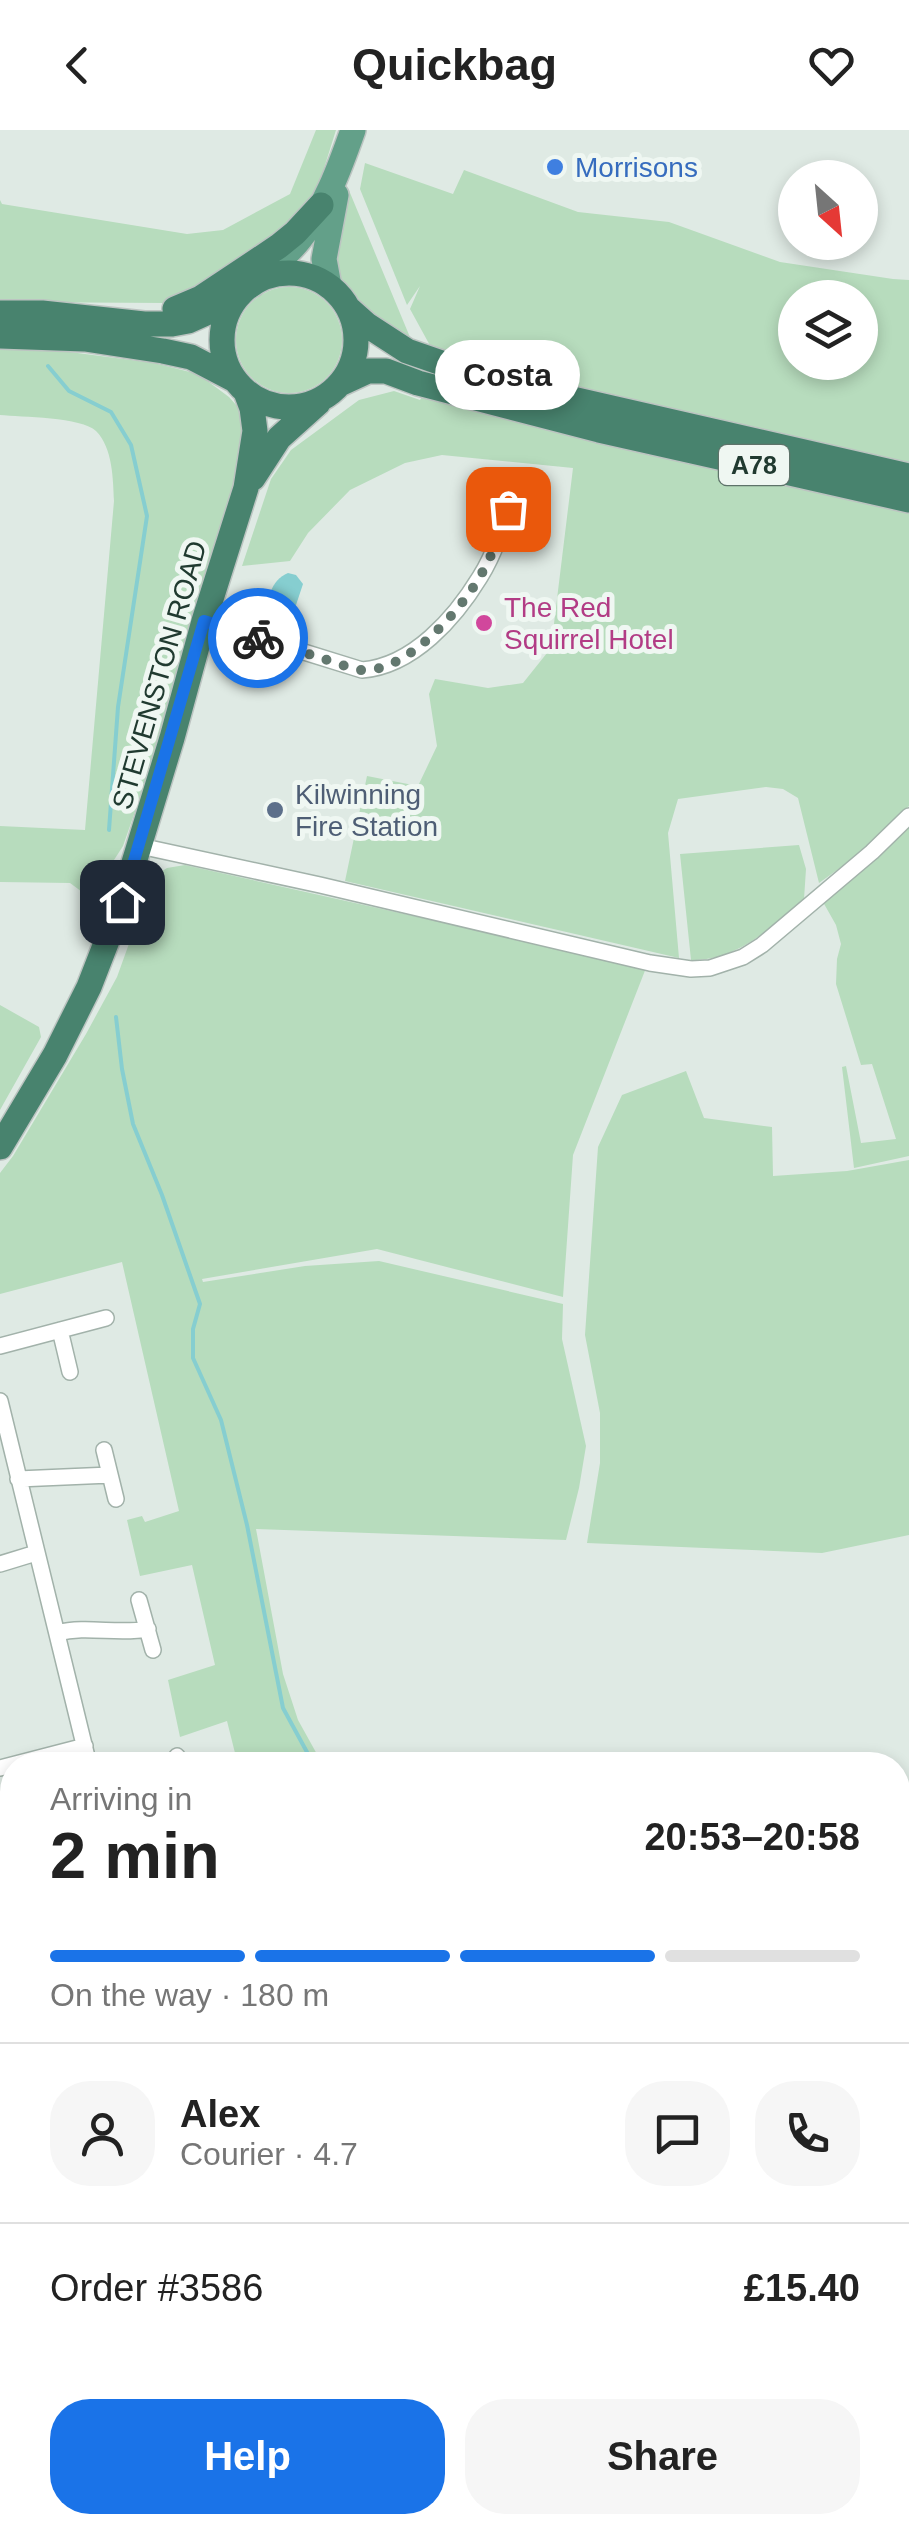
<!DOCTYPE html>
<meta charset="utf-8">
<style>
:root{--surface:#fff;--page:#f6f6f6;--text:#222;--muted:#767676;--line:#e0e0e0;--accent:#1a73e8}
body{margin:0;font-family:Helvetica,sans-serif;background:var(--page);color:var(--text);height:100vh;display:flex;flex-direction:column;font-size:38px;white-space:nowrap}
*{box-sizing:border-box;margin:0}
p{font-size:32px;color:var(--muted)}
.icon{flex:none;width:55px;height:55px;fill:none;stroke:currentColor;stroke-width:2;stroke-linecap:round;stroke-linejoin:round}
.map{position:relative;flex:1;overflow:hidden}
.details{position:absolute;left:0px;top:1622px;width:910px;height:782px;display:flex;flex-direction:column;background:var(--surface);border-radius:40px 40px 0 0;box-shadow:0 5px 15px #0003}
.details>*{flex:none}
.needle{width:65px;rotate:153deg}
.buttons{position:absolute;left:778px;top:30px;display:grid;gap:20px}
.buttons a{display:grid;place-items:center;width:100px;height:100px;border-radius:50%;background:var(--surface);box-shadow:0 5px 15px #0003;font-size:50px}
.pin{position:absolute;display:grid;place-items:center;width:85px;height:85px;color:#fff;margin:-42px;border-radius:20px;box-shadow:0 5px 15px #0006}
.courier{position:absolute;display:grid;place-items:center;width:100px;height:100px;margin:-50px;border:8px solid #1a73e8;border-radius:50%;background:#fff;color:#222;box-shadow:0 2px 12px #0007}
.bubble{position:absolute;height:70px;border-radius:35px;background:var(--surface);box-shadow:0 5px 15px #0003;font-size:32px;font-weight:700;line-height:70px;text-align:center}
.summary em{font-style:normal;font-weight:700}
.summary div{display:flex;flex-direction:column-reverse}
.summary{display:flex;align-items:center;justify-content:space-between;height:170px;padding:0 50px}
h1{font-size:65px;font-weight:700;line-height:75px}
.bar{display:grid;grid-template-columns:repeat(4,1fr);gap:15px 10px;align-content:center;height:120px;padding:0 50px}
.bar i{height:12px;border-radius:8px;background:var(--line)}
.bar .on{background:var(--accent)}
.bar p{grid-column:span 4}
.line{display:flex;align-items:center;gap:25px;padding:0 50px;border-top:2px solid var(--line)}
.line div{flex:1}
.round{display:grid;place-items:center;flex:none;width:105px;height:105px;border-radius:40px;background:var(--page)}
.primary-button{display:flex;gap:20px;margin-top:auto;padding:20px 50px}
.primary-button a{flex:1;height:115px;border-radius:40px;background:var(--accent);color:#fff;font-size:40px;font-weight:700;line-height:115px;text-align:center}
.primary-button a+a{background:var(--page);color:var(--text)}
header{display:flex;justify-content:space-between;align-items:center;height:130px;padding:0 50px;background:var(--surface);font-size:45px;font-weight:700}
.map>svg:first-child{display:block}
</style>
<header><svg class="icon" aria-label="back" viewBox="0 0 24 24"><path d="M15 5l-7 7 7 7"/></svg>Quickbag<svg class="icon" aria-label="heart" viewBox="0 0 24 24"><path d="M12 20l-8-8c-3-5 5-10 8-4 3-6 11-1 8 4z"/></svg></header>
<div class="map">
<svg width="909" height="2404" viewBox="0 0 909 2404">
<rect width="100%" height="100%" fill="#dfeae4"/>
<path fill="#b7dcbd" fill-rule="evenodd" d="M316,0H336L315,67L268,117L167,173L0,172V70L2,74L187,104L223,100L290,64Z
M365,33L453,64L464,40L578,82L669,92L780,132L893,149L909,150V333L463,231L433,221L410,179L420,156L407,175L360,59ZM795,168H860V232H795Z
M348,58L412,212L368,180L334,140L337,98Z
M236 210a53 53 0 1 1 106 0a53 53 0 1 1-106 0Z
M0,218L62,221L154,233L198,244L229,267L237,276L243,291L236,347L200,473L144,656L123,716L114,730L101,776L70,753L0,752V696L85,700L114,371C113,350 113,318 96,301C82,287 21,287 0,285Z
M394,261L420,270L422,267L435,271L437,267L493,285L909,382V676L858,725L819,753L798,668L783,659L766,657L678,669L668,703L679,828L345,751L367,646L418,656L437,616L429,564L435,549L488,558L523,553L551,518L573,338L442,325L405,333L350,360L308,403L290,431L242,436L271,349L291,320L359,270Z
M909,696V1026L854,1038L842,937L846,936L861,1013L896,1009L872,934L861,935L836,854L837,829L841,814L836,795L823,772Z
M799,715L806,739L804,769C769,799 738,830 691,830L680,724Z
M185,735L646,838L573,1025L563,1167L377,1119L202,1149L203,1152L305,1136L379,1131L563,1174L562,1209L586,1316L579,1358L566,1410L256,1399L283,1544L298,1590L323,1635H238L227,1591L180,1607L168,1550L215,1535L192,1435L140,1446L127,1390L142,1386L145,1392L179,1381L122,1132L0,1164V1043L13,1026L86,904L117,847L153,747L167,738Z
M0,875L39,897L41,907L0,980Z
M686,941L704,988L772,997L773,1046L847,1041L909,1030V1405L822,1423L587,1413L600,1333V1283L585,1205L598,1017L622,965Z
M0,1697L12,1703V1750L2,1752L12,1795L9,1806L0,1808Z
M0,2147L10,2247L12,2297L11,2318L8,2325L0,2333Z
M120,2393H184L174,2404H116Z
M495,2393H618L620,2404H378Z"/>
<path fill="#86ced0" d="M288,443L296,445L303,454L293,484L281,492L269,487C265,471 271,450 288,443Z"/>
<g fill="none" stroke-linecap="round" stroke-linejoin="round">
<path stroke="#86ced0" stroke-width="4" d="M48,236L69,261L111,282L131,315L147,386L118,577L109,700
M116,887L122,939L133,994L162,1065L200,1174L193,1199V1228L221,1290L247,1395L283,1578L314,1635"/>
<defs>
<path id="minor" d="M204,491L362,540C413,536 455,488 480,447C497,420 505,389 514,359
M140,716L320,755L650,833L691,839L710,838L743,827L762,815L872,722L909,686
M60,1200L70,1242
M0,1216L106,1188
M0,1271L89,1635
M104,1320L116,1369
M18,1349L110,1345
M0,1434L36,1423
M139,1470L153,1520
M57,1503C88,1495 117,1505 148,1499
M177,1626L179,1635
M0,1638L85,1616
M0,1961L12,1957
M0,2344L12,2345
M110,2404L114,2392
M182,2404L191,2392"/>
<path id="tertiary" d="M0,2108L12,2164
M10,2404L12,2381"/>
<path id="primary" d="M253,154C268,139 287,126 300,109C325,78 340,37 353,0
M329,156L324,129L336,65"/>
<path id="trunk" d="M222 210a67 67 0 1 1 134 0a67 67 0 1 1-134 0Z
M175,179L201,168L279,116L295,103L321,75
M349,179L367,195L407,221L459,239L546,263L909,346
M0,183H42L144,194H172L188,191L235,170
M0,206L85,209L163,221L191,227L233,249
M342,253L368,241H386L418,253L599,300L909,370
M253,348L279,308L318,273
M0,1017L55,925L89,857L122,772L172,608L204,491L246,358L255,301L252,278L246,262"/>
</defs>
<use href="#minor" stroke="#a2b2aa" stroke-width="18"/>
<use href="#tertiary" stroke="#a2b2aa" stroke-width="22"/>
<use href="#primary" stroke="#bcc4c1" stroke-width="28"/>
<use href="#trunk" stroke="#bcc4c1" stroke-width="28"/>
<use href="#minor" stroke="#fff" stroke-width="15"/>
<use href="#tertiary" stroke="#fff" stroke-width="20"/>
<use href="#primary" stroke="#63a089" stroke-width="25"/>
<use href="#trunk" stroke="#48836e" stroke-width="25"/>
</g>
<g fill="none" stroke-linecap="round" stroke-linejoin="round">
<path stroke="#63786f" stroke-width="10" stroke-dasharray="0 18" d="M258,508C280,515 302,522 324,529C335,532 348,538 360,540C405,545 463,478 482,443C493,423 502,401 508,379"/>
<path stroke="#1a73e8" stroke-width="12" d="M122,772L204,491L258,508"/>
</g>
<circle fill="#3f7fe0" stroke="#eff7f2" stroke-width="4" cx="555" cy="37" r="10"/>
<circle fill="#d1479c" stroke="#eff7f2" stroke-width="4" cx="484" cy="493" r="10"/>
<circle fill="#5c6f8a" stroke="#eff7f2" stroke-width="4" cx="275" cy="680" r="10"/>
<g text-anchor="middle" stroke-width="10" stroke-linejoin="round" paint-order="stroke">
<rect fill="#eff7f2" stroke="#5e736a" stroke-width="2.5" x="719" y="315" width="70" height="40" rx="8"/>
<g font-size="25" font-weight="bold" fill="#203a30">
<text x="754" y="344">A78</text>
</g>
<g font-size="28" fill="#366cbe" stroke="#eff7f2" text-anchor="start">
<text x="575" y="47">Morrisons</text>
</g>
<g font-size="28" fill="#b23c85" stroke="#eff7f2" text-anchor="start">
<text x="504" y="487">The Red<tspan x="504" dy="32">Squirrel Hotel</tspan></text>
</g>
<g font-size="28" fill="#203a30" stroke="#eff7f2">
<text transform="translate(159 545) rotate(-74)" y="10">STEVENSTON ROAD</text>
</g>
<g font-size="28" fill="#4e5e75" stroke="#eff7f2" text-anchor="start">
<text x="295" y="674">Kilwinning<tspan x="295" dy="32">Fire Station</tspan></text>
</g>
</g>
</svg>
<div class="buttons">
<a><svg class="needle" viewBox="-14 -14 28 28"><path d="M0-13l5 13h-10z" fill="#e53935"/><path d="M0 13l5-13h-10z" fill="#767676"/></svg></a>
<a><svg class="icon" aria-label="layers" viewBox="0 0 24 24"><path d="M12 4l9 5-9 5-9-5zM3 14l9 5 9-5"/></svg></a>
</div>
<div class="pin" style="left:508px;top:379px;background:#ea580c"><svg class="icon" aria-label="bag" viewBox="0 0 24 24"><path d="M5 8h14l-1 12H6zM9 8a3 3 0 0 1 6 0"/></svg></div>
<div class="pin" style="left:122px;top:772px;background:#1f2937"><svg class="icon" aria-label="home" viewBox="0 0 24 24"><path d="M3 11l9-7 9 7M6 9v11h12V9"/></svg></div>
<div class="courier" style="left:258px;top:508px"><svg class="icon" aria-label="bike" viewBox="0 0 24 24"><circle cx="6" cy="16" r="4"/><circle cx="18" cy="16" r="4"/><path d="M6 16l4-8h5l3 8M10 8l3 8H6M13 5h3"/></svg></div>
<div class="bubble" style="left:435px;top:210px;width:145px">Costa</div>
<section class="details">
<div class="summary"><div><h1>2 min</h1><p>Arriving in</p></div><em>20:53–20:58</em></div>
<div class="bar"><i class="on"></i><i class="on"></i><i class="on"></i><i></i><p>On the way · 180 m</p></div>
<div class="line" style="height:180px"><a class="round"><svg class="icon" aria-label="person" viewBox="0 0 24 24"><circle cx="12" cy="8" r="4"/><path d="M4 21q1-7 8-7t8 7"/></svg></a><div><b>Alex</b><p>Courier · 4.7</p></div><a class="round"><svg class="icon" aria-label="chat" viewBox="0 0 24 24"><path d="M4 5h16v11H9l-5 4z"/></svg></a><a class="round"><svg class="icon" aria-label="phone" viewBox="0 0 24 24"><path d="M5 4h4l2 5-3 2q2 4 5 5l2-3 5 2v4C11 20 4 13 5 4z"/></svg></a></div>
<div class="line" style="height:130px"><div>Order #3586</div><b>£15.40</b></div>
<div class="primary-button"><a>Help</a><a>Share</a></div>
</section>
</div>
